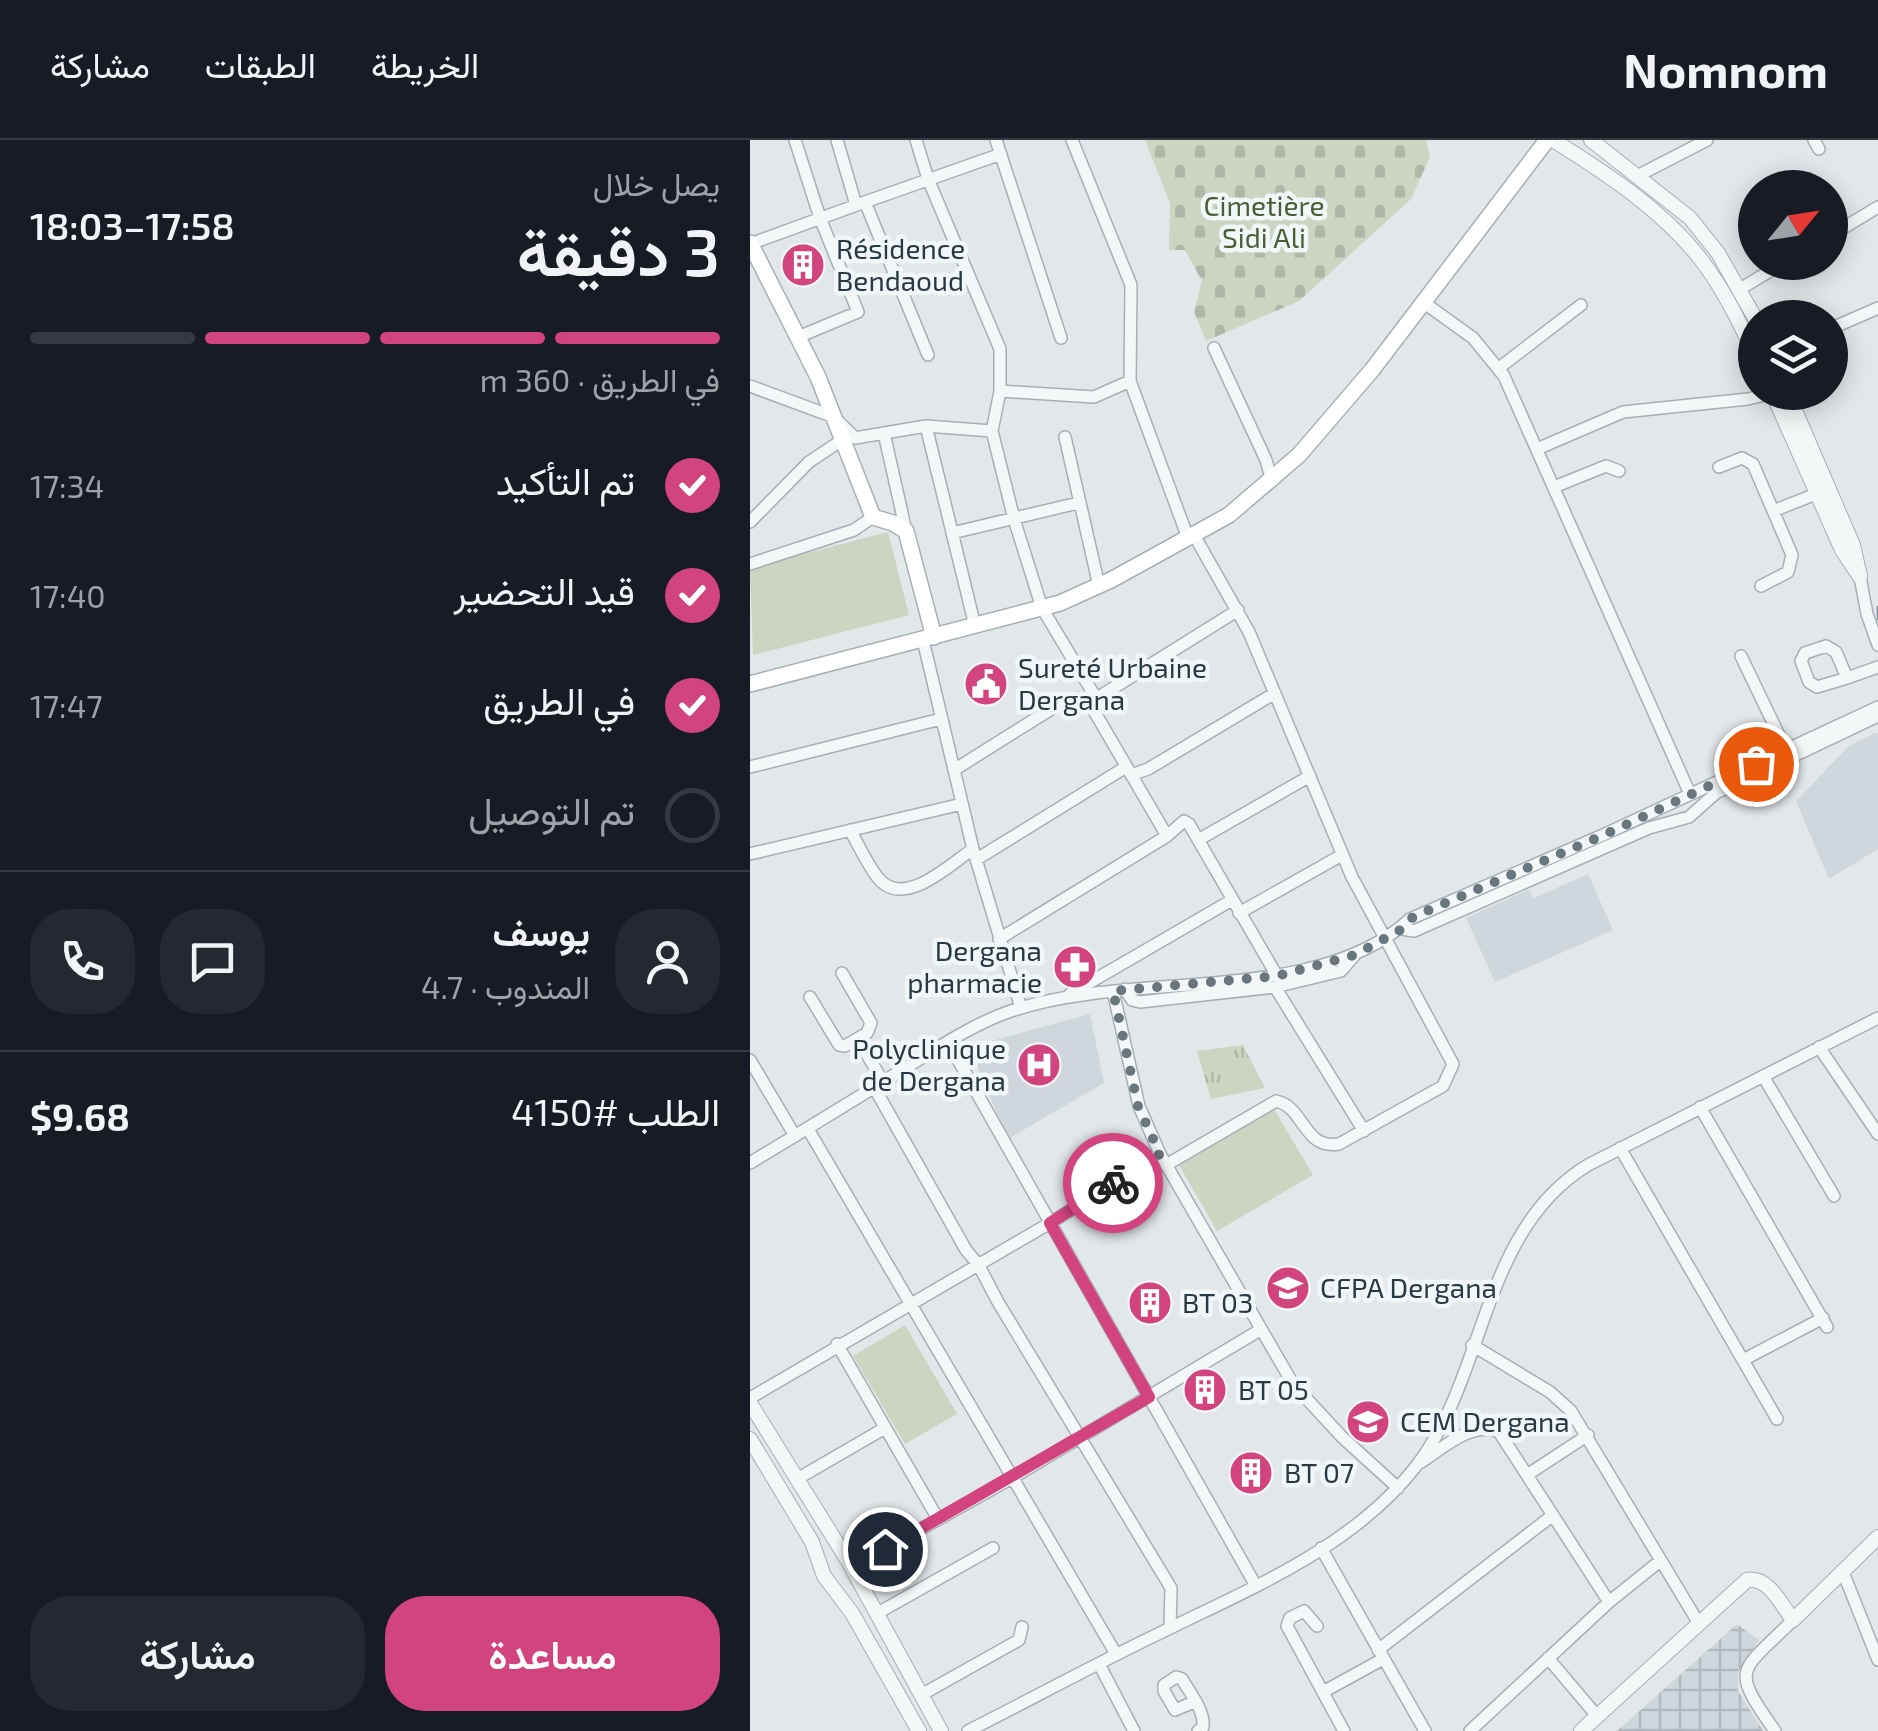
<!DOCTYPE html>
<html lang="ar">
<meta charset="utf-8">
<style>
:root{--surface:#171b24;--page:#242831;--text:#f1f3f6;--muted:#9ea1a6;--line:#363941;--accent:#d2447e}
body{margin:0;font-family:"Exo 2",Vazirmatn,sans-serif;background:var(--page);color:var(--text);direction:rtl;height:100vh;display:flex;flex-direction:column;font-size:38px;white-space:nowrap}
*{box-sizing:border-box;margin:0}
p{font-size:32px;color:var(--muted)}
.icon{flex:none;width:55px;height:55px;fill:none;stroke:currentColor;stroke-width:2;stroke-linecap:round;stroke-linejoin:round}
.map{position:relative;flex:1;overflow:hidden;direction:ltr}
.side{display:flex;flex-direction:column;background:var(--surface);width:750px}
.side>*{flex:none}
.needle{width:65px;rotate:60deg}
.tools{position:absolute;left:988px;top:30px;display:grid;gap:20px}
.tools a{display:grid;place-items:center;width:110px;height:110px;border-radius:50%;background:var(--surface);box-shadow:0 5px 25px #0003;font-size:50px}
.pin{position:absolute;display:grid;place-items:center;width:85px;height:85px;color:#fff;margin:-42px;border:5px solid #fff;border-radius:50%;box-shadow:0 2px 10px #0007}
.courier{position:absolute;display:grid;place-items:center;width:100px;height:100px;margin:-50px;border:8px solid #d2447e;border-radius:50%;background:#fff;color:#222;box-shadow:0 2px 12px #0007}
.overview em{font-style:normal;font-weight:600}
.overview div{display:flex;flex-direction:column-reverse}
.overview{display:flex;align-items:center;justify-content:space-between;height:170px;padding:0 30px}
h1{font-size:65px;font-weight:600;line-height:75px}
.bar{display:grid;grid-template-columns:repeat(4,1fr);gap:15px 10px;align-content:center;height:120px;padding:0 30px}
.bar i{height:12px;border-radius:8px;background:var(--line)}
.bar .active{background:var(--accent)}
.bar p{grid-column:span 4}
.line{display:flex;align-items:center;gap:25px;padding:0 30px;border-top:2px solid var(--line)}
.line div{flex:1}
.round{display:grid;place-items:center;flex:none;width:105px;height:105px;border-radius:40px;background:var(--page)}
ol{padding:0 30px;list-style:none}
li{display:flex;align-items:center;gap:30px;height:110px}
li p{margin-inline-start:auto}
li .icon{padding:10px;border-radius:50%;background:var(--accent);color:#fff;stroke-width:4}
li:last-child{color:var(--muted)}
li i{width:55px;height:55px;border:5px solid var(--line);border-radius:50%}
.button{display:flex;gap:20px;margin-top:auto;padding:20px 30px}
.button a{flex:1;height:115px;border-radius:40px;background:var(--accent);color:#fff;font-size:40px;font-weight:600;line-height:115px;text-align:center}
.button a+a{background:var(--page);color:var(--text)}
header{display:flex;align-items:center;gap:60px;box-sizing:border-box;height:140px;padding:0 50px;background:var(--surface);border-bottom:2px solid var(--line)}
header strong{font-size:48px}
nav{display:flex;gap:55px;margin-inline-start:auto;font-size:35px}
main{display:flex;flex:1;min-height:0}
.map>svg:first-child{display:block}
</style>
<header>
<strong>Nomnom</strong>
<nav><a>الخريطة</a><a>الطبقات</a><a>مشاركة</a></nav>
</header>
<main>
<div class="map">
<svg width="1128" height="1591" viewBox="0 0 1128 1591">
<defs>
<pattern id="industrial-grid" width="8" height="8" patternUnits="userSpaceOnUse" patternTransform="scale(2.5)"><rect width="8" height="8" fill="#cfd7dc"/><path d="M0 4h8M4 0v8" fill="none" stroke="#b2b9be"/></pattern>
<pattern id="grass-tufts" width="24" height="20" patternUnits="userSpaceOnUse" patternTransform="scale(2.5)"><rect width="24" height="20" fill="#ccd5c2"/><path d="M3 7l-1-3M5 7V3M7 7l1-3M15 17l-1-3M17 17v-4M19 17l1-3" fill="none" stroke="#afb8a8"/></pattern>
<pattern id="cemetery-stones" width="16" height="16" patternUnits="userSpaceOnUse" patternTransform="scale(2.5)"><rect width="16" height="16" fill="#ccd5c2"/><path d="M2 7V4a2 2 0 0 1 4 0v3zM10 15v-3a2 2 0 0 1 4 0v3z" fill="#afb8a8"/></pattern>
</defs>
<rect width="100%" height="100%" fill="#e2e7ea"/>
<path fill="#cfd7dc" d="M1125,593H1128V709L1079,739L1046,661L1099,606Z
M838,734L863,790L745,842L716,778L778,750L784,758Z
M340,874L354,943L258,999L219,907Z"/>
<path fill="url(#industrial-grid)" d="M987,1484L1009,1500L988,1532V1551L1013,1591H867Z"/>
<path fill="url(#grass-tufts)" d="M493,905L515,948L461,959L447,911Z"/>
<path fill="url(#cemetery-stones)" d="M395,0H676L680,17L661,59L549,161L456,201L444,172L452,141L435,110H419L420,63Z"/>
<path fill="#ccd5c2" d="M138,392L159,475L3,515L0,428Z
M524,969L563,1035L467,1091L429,1025Z
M155,1185L207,1274L155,1304L103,1216Z"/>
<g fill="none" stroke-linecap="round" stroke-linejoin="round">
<defs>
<path id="minor" d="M45,0L70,78L108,172L48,197
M87,0L106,65
M166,0L178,39L250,209V251L242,291
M246,0L311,198
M322,0L381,145L380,241L438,398
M1064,0L1069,9
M889,35L957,0
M115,62L251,14
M1080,96L1128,67
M0,104L115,62L178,215
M990,149L1035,122
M673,162L723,198L754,236L940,654
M1080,189L1128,168
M464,208L516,320L522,341
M749,228L831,165
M0,246L84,277L105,298L176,286L242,291L264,379L292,468L346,558
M250,251L344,257L380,241
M176,286L225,486
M134,293L156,391
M315,297L349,446
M787,309L873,272L998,259L1022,253
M969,327L992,318L1003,324L1042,415L1038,432L1011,446
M804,347L856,326L869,331
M1023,371L1066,354
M0,382L59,322L92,300
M202,393L328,363
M0,424L104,390L123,377
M1110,437L1117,474L1128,505
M173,500L223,709L271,868
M1076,506L1086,512L1097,538L1067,547L1059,542L1051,521L1055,513Z
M991,516L1038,614
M1097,538L1128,527
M344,560L488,470
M0,627L191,579
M204,630L314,561L327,558L340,564L417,696
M381,635L398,629L525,553
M100,690C109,706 117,724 128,738C154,770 200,724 223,709
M448,700L560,636
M0,714L212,664
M227,719L376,627
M489,773L592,715
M652,789L664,791L899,688L939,677L966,653L1128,576
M249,799L417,696L434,681L439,684L527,836
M525,847L614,991
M375,849L382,860L390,862L525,847L591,831L605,815
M363,851L389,966L410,1014L543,1244L592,1297L648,1348
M320,854L482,760
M60,857L89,905L95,906L117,893L121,883L92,833
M108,899L133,942
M198,902L506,1446
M1069,907L1128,994
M0,920L45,996
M1013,936L1084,1056
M124,947L216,1110L228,1124L248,1162L421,1448L420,1488
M950,967L1077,1187
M58,989L366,1514
M870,1008L1027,1279
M0,1023C48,994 96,965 144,935C182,912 221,884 264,870C384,830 566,866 660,779L853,695L1128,567
M416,1025L526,961C555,967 553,1010 589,1004L693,946L703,924L602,737L499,492L444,395
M87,1204L188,1379
M722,1205L800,1252L821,1271L948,1482
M993,1220L1073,1178
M0,1258L300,1083L410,1014
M671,1322C693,1308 723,1280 749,1292L859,1462
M777,1335L838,1295
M47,1339L135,1288
M571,1408L675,1591
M1093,1432L1128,1520
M107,1440L115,1426L130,1412L262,1338L510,1190
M126,1474L243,1408
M567,1486L554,1471L540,1478L537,1486L594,1591
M628,1510L803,1375
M798,1518L847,1576
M349,1524L384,1591
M573,1552L633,1519
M171,1555L269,1500L272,1487
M444,1562L425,1570L414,1551V1545L426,1537L432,1539C440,1553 455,1571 453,1587L448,1591
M218,1591C281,1559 344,1525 408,1494C499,1449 603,1408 667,1325C737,1234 731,1090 838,1025L1128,878
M720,1591L859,1462L910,1421
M1025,1591C979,1526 990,1533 1043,1480"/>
<path id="tertiary" d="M803,0C856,33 914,71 952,121C974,150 990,183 1005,215
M841,0L940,78L968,113L1005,178
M1022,252L1092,410L1110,437
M1037,252L1103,405L1110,436
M0,1263L98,1421L191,1591
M0,1299L62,1402L74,1436L102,1473L169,1591
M831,1591L997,1440C1018,1436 1031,1464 1043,1480L1128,1397"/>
<path id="secondary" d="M0,103L68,237L123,377L143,383L156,391L184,497
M0,544L310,463L361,440L479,375L549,315L622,230L797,0"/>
</defs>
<use href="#minor" stroke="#a7afb5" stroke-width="14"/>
<use href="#tertiary" stroke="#a7afb5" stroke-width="16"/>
<use href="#secondary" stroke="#a7afb5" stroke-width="18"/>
<use href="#minor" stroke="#f4f7f8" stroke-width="11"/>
<use href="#tertiary" stroke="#f4f7f8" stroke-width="14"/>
<use href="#secondary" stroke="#fff" stroke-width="15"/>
<path stroke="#7a8b95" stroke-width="2.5" d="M1128,467V479"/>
</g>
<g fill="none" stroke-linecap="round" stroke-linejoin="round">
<path stroke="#6a767d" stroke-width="10" stroke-dasharray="0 18" d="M363,1043L410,1014L388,966L363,851L527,836L605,815L652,789L663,777L854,695L1006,624"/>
<path stroke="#d2447e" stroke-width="12" d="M135,1409L399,1257L300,1083L363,1043"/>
</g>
<defs>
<symbol id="building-disc" viewBox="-11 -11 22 22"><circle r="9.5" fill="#d2447e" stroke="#f1f6f8"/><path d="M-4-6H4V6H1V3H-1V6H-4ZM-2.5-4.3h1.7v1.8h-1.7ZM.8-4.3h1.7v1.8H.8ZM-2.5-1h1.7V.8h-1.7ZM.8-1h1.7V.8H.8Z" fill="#fff"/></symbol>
<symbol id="civic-disc" viewBox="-11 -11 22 22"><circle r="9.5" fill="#d2447e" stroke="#f1f6f8"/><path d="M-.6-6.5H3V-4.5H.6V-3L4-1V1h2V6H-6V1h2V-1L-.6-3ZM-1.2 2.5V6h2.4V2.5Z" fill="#fff"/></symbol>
<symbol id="pharmacy-disc" viewBox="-11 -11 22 22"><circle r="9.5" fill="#d2447e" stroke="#f1f6f8"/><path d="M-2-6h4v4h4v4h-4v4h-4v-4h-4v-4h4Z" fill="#fff"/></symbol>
<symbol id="hospital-disc" viewBox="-11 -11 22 22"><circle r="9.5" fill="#d2447e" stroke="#f1f6f8"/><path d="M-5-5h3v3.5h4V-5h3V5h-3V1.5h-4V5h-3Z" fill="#fff"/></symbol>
<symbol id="university-disc" viewBox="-11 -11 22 22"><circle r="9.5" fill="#d2447e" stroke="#f1f6f8"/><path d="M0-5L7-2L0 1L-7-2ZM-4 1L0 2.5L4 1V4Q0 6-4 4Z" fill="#fff"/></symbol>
<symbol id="school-disc" viewBox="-11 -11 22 22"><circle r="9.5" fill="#d2447e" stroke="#f1f6f8"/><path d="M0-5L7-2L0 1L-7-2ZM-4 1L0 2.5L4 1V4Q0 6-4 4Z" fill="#fff"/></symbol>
</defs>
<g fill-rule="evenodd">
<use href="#building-disc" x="28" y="100" width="50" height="50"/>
<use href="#civic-disc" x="211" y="519" width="50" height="50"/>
<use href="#pharmacy-disc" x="300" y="802" width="50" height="50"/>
<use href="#hospital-disc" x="264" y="900" width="50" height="50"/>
<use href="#university-disc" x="513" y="1123" width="50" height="50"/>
<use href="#building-disc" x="375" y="1138" width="50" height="50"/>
<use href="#building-disc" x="430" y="1225" width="50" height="50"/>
<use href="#school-disc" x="593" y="1257" width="50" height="50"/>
<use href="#building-disc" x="476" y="1308" width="50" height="50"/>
</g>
<g text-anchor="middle" stroke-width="9" stroke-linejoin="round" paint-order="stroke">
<g font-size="28" fill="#485f36" stroke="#f1f6f8">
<text x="514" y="76">Cimetière<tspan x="514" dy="32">Sidi Ali</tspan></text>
</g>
<g font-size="28" fill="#293943" stroke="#f1f6f8" text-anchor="start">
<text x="86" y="119">Résidence<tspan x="86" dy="32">Bendaoud</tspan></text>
<text x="268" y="538">Sureté Urbaine<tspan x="268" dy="32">Dergana</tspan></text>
<text x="292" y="821" text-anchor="end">Dergana<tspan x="292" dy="32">pharmacie</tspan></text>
<text x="256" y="919" text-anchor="end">Polyclinique<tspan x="256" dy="32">de Dergana</tspan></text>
<text x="570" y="1158">CFPA Dergana</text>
<text x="432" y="1173">BT 03</text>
<text x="488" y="1260">BT 05</text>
<text x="650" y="1292">CEM Dergana</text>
<text x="534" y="1343">BT 07</text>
</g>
</g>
</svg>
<div class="tools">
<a><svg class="needle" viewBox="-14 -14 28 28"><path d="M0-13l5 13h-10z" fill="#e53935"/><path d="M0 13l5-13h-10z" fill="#9ea1a6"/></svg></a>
<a><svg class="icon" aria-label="layers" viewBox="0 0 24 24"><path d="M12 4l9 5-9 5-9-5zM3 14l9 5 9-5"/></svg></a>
</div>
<div class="pin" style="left:1006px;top:624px;background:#ea580c"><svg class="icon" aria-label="bag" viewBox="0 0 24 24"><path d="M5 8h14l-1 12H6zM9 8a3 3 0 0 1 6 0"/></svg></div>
<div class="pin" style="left:135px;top:1409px;background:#1f2937"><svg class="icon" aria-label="home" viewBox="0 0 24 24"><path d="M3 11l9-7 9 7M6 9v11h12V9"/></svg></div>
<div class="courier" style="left:363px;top:1043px"><svg class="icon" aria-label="bike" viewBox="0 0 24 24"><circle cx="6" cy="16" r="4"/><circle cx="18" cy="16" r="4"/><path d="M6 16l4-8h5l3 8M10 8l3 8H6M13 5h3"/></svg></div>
</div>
<section class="side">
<div class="overview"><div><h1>3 دقيقة</h1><p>يصل خلال</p></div><em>17:58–18:03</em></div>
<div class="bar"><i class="active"></i><i class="active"></i><i class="active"></i><i></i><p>في الطريق · 360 m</p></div>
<ol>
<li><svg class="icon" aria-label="check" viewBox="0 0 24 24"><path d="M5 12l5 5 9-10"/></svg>تم التأكيد<p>17:34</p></li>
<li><svg class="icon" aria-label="check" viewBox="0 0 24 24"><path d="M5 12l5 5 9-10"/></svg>قيد التحضير<p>17:40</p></li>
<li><svg class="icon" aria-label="check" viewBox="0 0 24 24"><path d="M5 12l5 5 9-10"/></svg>في الطريق<p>17:47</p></li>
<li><i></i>تم التوصيل</li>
</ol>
<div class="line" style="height:180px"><a class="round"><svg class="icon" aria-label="person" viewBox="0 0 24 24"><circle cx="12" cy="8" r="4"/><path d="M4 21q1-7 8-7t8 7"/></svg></a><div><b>يوسف</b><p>المندوب · 4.7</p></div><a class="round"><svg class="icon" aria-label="chat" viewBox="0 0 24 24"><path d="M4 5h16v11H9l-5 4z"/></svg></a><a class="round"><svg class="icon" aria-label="phone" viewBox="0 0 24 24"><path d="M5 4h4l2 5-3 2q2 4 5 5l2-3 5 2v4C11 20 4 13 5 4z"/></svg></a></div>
<div class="line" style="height:130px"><div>الطلب #4150</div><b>$9.68</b></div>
<div class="button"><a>مساعدة</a><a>مشاركة</a></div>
</section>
</main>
